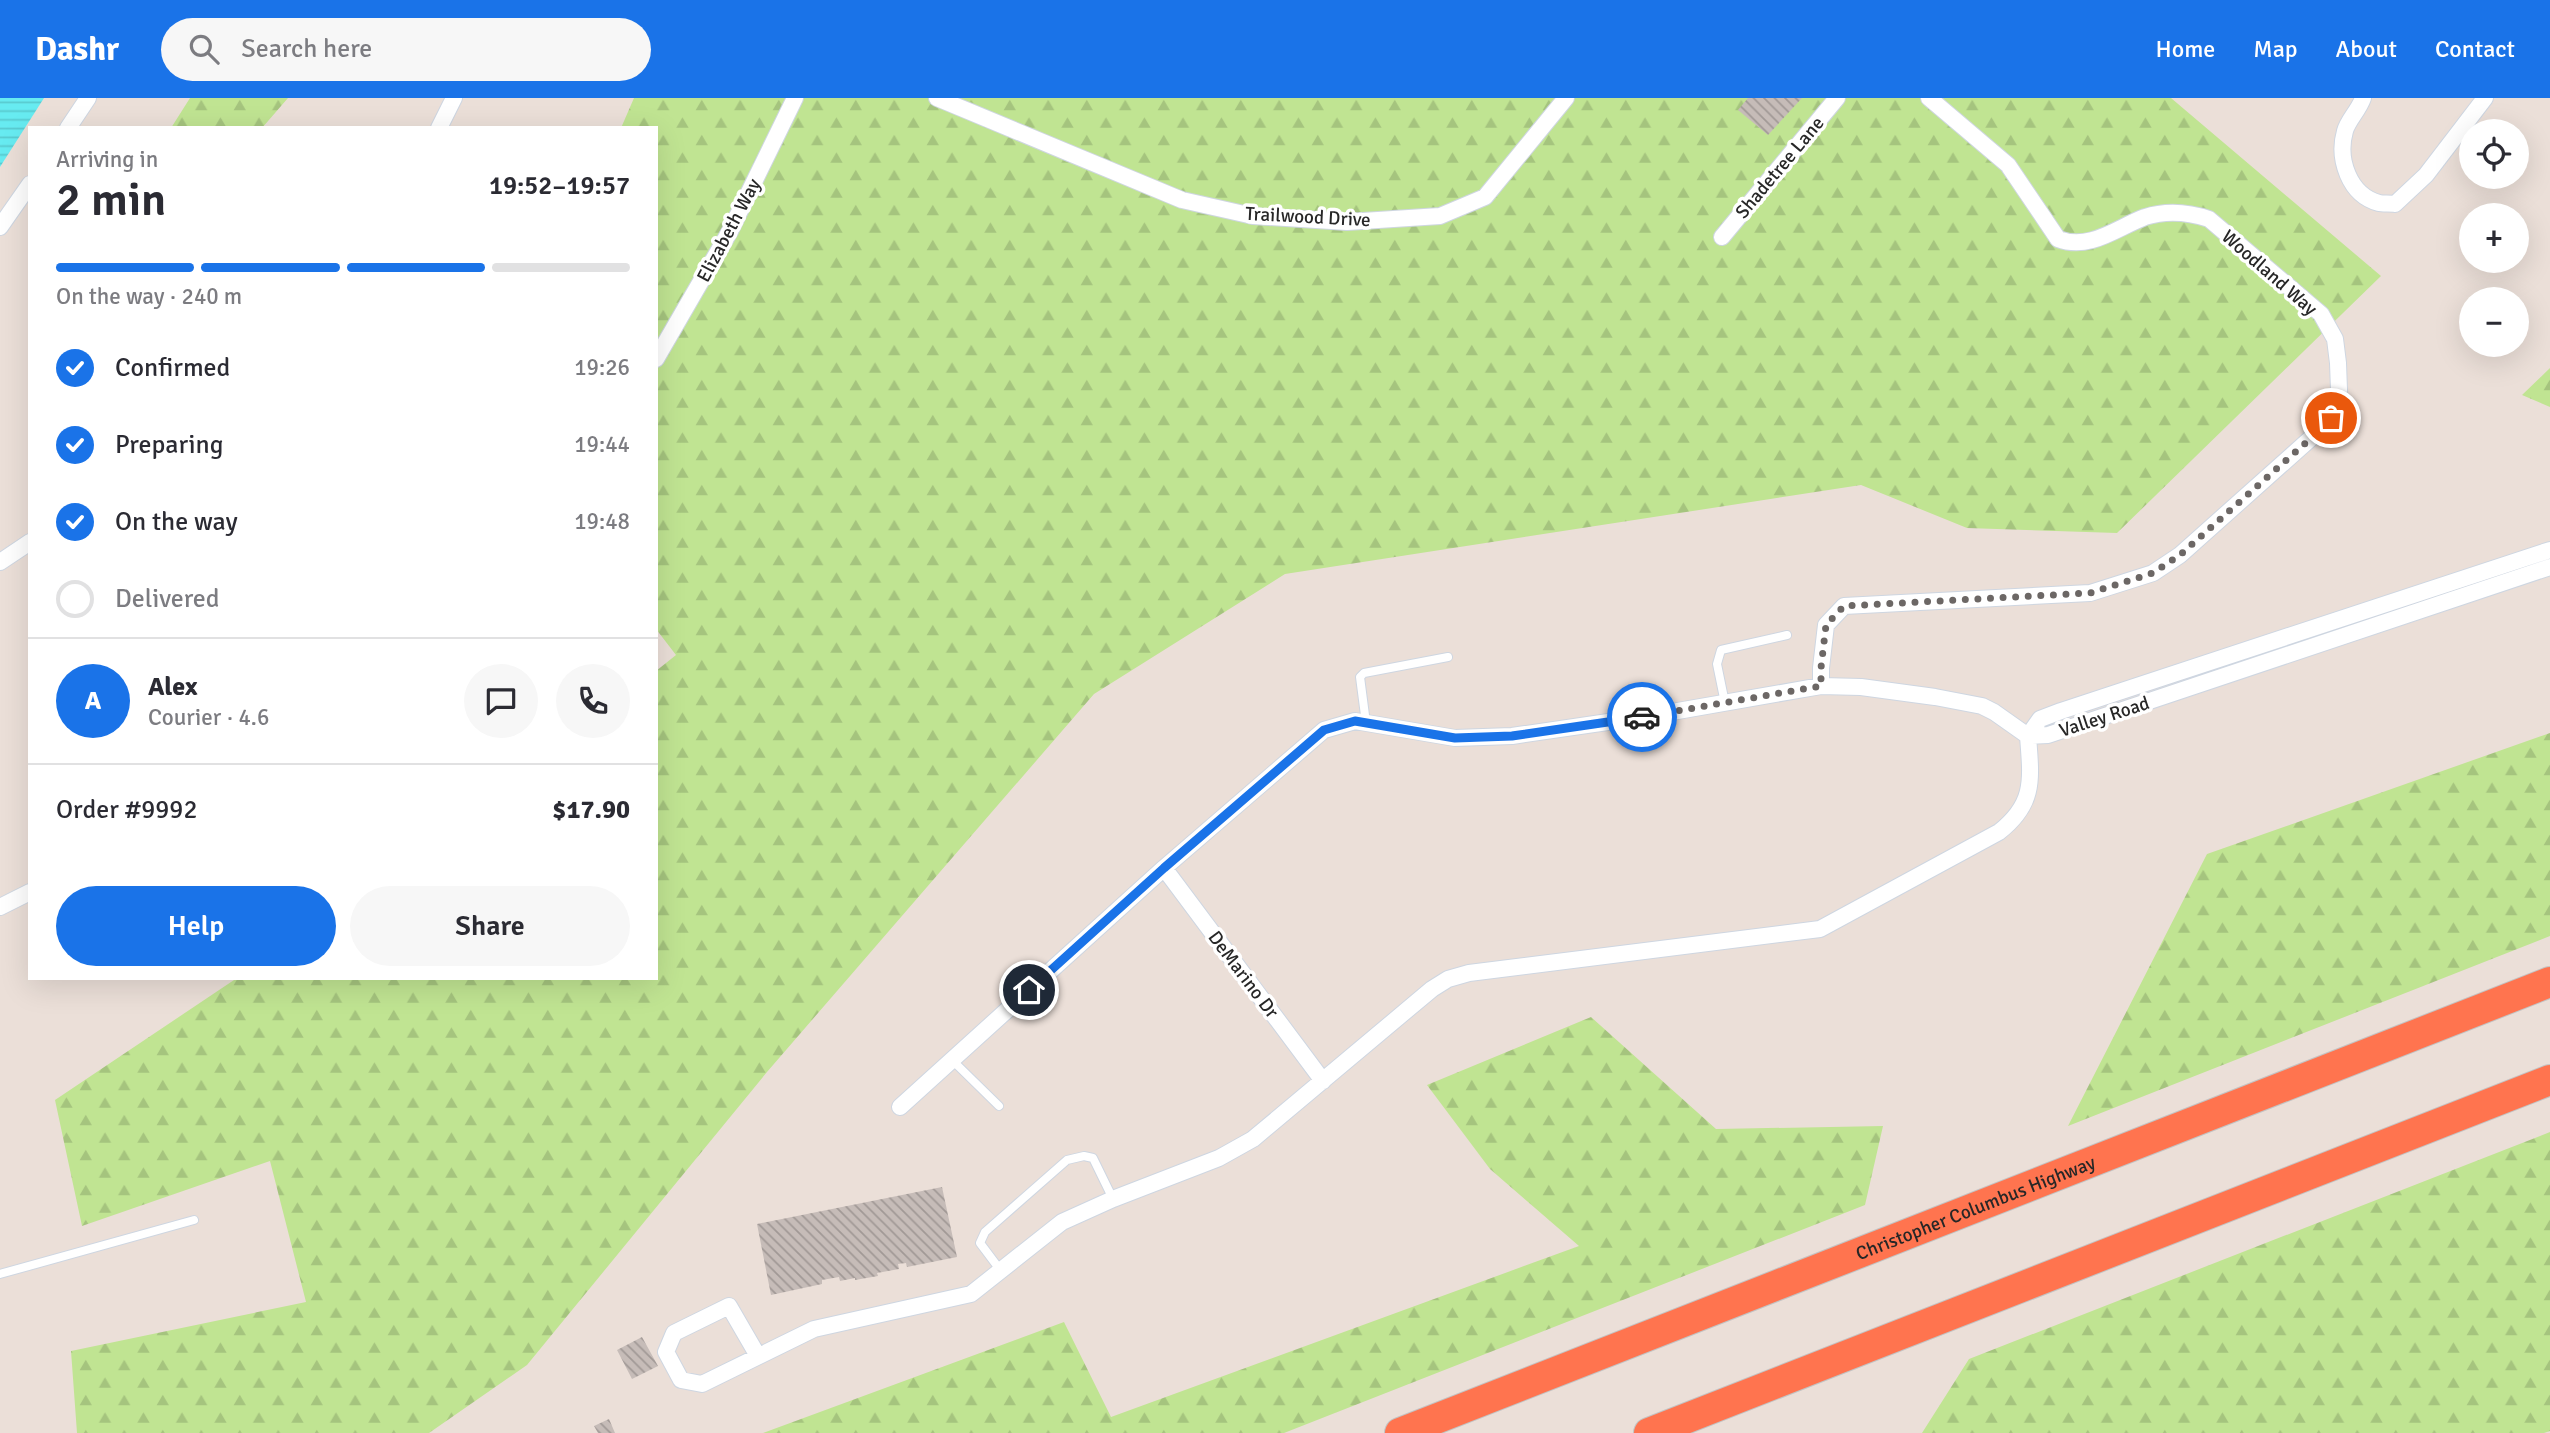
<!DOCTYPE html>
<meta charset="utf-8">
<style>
:root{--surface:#fff;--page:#f7f7f7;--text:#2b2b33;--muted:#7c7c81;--line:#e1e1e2;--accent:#1a73e8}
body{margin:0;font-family:Signika,sans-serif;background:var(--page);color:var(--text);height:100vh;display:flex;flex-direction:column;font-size:26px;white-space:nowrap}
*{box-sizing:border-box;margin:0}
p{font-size:23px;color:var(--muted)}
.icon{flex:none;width:38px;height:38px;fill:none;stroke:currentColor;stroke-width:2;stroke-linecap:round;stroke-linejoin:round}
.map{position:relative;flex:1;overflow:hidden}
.side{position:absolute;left:28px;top:28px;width:630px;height:854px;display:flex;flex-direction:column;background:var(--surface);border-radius:0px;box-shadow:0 7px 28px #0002}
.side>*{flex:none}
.fabs{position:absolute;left:2459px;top:21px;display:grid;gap:14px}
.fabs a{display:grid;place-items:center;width:70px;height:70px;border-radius:50%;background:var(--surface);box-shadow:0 7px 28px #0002;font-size:35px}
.pin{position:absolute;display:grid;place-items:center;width:60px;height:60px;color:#fff;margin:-30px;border:4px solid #fff;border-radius:50%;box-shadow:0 2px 7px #0007}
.courier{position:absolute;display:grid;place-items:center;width:70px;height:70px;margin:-35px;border:5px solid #1a73e8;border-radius:50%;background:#fff;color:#222;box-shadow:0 2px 9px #0007}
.headline em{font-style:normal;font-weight:600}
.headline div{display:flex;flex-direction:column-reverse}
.headline{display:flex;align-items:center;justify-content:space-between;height:119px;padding:0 28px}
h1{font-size:46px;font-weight:600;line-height:52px}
.bar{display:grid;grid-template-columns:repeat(4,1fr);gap:10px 7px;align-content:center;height:84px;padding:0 28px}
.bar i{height:9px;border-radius:5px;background:var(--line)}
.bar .selected{background:var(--accent)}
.bar p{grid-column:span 4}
.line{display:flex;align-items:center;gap:18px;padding:0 28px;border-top:2px solid var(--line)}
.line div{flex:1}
.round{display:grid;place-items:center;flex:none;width:74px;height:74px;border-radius:37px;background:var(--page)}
ol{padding:0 28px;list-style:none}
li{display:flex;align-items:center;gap:21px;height:77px}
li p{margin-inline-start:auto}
li .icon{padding:7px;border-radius:50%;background:var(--accent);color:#fff;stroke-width:4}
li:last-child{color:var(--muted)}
li i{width:38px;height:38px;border:4px solid var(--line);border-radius:50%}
.button{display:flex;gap:14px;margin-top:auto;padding:14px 28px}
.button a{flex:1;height:80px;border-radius:42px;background:var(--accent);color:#fff;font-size:28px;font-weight:600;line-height:80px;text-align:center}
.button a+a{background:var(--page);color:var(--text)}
header{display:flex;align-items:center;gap:42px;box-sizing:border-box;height:98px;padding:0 35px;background:var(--accent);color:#fff}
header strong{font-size:33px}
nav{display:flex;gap:38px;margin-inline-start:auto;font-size:24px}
.search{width:490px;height:63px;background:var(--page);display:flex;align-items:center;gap:18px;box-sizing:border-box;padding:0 24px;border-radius:38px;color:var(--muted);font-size:26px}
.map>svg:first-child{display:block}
</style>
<header>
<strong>Dashr</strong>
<div class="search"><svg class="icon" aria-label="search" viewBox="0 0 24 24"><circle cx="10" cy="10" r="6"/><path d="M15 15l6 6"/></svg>Search here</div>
<nav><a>Home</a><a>Map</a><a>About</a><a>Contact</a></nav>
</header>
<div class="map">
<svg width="2550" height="1335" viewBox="0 0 2550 1335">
<defs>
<pattern id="forest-firs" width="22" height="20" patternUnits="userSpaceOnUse" patternTransform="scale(1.75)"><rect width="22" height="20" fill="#c0e492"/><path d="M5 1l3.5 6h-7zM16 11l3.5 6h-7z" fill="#a5c47e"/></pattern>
<pattern id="water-rules" width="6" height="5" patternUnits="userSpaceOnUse" patternTransform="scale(1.75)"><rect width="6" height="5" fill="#67ebf1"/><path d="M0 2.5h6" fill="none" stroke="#59cacf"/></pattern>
<pattern id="building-back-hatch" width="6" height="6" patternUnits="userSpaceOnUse" patternTransform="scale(1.75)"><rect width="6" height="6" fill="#c6bcb8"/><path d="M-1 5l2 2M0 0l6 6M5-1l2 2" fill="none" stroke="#a19996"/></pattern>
</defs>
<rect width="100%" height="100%" fill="#ebdfd8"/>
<path fill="url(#forest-firs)" d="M190,0H288L262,30H171Z
M634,0H2171L2381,178L2117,435L1967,430L1861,387L1285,476L1094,596L767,974L527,1267L429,1335H77L71,1253L306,1204L270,1063L82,1128L55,1002L237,880H656V573L676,557L656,531V30H621Z
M2550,270V309L2522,297Z
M2550,635V838L2068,1028L2207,756Z
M1591,919L1716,1031L1883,1028L1865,1107L1284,1335H763L1064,1224L1111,1319L1579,1148L1490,1071L1427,987Z
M2550,1034V1333L2544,1335H1922L1969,1261Z"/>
<path fill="url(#water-rules)" d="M0,0H44L0,69Z"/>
<path fill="url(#building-back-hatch)" d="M1748,0H1802L1768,37L1738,12Z
M942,1089L957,1159L907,1169L906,1165L898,1166L899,1171L877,1175L878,1178L855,1182V1180L840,1183L839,1179L822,1182V1186L771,1197L757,1126Z
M642,1239L658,1268L632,1281L617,1252Z
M609,1321L615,1335H598L594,1328Z"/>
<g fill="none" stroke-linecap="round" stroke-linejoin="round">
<defs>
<path id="service" d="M1725,605L1717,566L1721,552L1787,537
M1366,625L1360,579L1364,575L1448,559
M952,962L999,1008
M1001,1173L980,1145L985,1134L1067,1062L1084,1058L1093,1060L1113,1101
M0,1176L194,1122"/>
<path id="minor" d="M937,0L1182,102L1253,118L1347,124L1440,118L1485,99L1566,0
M2363,0C2359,12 2348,22 2345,33C2337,61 2349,97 2379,105C2383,106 2390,105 2395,106L2426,77L2485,0
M68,30L88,0
M439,30L454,0
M0,129L30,86
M1722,139L1837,0
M656,261L730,133L795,0
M0,464L30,444
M1821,588V570L1826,527L1844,508L2090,495L2153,475L2180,457L2310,341L2331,320L2339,292L2338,265L2335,241L2321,216L2209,121C2188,114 2167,112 2145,119C2116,130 2090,153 2058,141L2008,67L1929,0
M2028,638L2040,621L2061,613L2550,452
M2028,638L2048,637L2550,469
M1164,770L1323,983
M0,809L30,794
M900,1009L1164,770L1324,632L1355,623L1455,640L1512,638L1649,618L1821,588L1861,589L1935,599L1982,608L1994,614L2028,638
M758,1258L729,1208L674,1235L666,1254L681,1282L702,1286L814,1231L971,1196L1062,1124L1113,1101L1219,1060L1253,1041L1432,891L1448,881L1469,875L1820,831L1999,734C2036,705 2031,680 2028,638"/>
<g id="motorway">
<path id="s1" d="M1400,1335L2550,884"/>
<path d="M1649,1335L2550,982"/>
</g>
</defs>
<use href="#service" stroke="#ced6e1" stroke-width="10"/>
<use href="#minor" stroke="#ced6e1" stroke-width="18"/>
<use href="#motorway" stroke="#c3c3c3" stroke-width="32"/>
<use href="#service" stroke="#fff" stroke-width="8"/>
<use href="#minor" stroke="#fff" stroke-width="16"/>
<use href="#motorway" stroke="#ff744f" stroke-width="30"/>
</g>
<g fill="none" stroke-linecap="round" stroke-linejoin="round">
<path stroke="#6c6765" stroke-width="7" stroke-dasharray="0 12.6" d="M1642,619L1821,588V570L1826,527L1844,508L2090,495L2153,475L2180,457L2310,341L2331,320"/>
<path stroke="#1a73e8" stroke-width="9" d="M1029,892L1164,770L1324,632L1355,623L1455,640L1512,638L1642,619"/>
</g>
<g text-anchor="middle" stroke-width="7" stroke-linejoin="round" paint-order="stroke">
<g font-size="19" fill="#272727" stroke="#fff">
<text transform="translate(1779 69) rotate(-50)" y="7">Shadetree Lane</text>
<text transform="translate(1308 118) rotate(3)" y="7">Trailwood Drive</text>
<text transform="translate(728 132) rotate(-62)" y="7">Elizabeth Way</text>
<text transform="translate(2270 174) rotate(41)" y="7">Woodland Way</text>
<text transform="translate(2104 618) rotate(-18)" y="7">Valley Road</text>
<text transform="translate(1244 876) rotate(53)" y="7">DeMarino Dr</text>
<text dy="7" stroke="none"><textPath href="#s1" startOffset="618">Christopher Columbus Highway</textPath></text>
</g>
</g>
</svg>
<div class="fabs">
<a><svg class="icon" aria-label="locate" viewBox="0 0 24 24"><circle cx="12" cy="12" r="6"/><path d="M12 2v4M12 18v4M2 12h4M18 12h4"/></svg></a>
<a>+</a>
<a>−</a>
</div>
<div class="pin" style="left:2331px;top:320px;background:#ea580c"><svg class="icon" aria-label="bag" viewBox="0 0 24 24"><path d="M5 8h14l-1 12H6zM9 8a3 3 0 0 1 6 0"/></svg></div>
<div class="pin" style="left:1029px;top:892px;background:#1f2937"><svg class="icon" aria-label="home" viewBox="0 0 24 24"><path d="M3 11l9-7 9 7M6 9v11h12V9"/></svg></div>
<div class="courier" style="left:1642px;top:619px"><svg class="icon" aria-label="car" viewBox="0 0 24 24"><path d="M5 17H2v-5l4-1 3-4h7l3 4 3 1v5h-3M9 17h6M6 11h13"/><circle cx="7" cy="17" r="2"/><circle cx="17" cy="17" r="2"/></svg></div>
<section class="side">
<div class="headline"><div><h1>2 min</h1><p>Arriving in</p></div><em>19:52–19:57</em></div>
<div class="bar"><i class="selected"></i><i class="selected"></i><i class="selected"></i><i></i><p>On the way · 240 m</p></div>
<ol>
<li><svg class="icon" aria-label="check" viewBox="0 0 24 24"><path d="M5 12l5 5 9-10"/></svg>Confirmed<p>19:26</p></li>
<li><svg class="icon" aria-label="check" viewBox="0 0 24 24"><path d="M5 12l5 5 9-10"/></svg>Preparing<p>19:44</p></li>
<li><svg class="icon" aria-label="check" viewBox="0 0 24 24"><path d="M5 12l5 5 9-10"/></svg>On the way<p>19:48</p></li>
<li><i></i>Delivered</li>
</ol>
<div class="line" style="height:126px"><b class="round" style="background:var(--accent);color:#fff">A</b><div><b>Alex</b><p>Courier · 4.6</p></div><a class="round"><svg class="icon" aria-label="chat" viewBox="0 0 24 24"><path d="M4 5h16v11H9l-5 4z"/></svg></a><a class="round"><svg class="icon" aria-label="phone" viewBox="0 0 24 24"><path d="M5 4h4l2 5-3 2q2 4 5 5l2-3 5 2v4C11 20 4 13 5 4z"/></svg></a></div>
<div class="line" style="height:91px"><div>Order #9992</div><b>$17.90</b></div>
<div class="button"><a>Help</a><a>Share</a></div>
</section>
</div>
